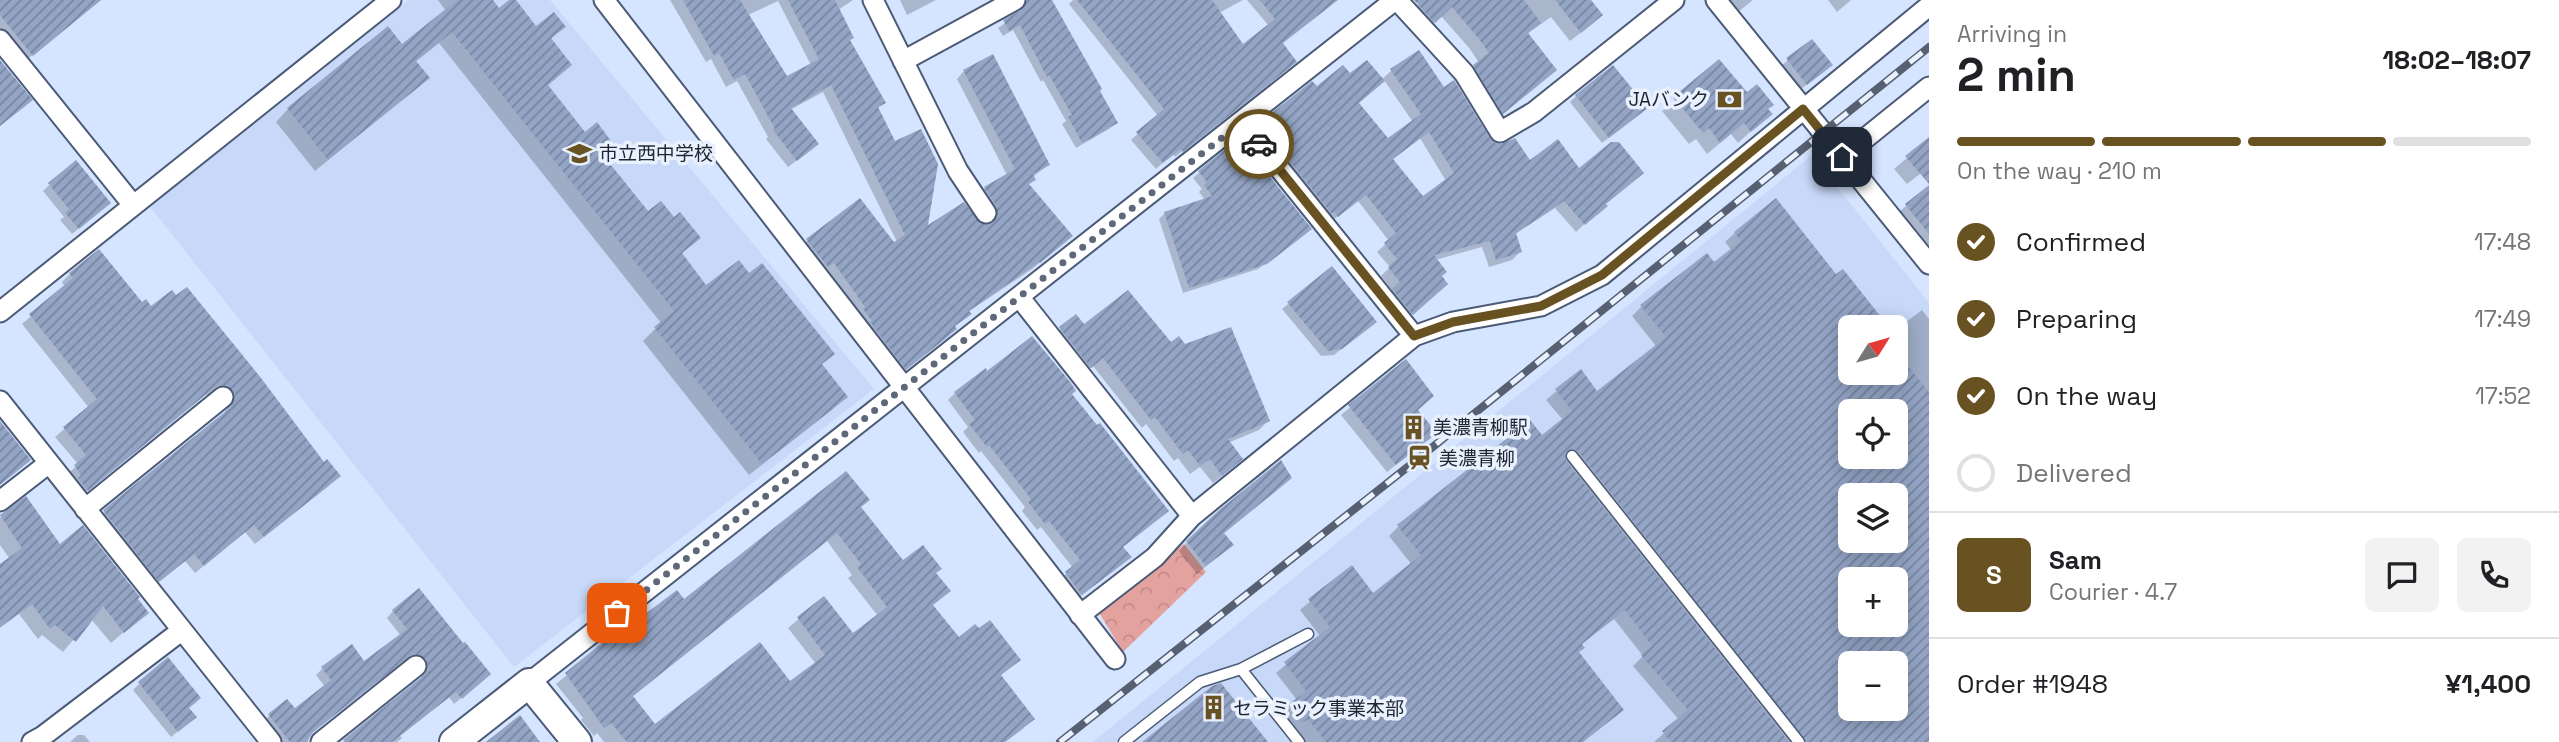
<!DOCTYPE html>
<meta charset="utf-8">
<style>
:root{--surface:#fff;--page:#f2f2f2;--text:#202124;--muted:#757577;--line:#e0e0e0;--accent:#695222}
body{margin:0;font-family:"Space Grotesk","Noto Sans JP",sans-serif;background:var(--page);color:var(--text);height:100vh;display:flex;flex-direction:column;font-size:26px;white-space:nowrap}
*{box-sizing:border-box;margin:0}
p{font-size:23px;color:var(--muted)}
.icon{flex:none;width:38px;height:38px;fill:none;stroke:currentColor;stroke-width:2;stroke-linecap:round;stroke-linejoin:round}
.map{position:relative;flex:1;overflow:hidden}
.details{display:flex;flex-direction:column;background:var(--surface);width:630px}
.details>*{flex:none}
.needle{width:46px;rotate:53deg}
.buttons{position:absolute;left:1838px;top:315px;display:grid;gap:14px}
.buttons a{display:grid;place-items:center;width:70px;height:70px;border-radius:10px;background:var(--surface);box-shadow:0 4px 18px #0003;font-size:35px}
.pin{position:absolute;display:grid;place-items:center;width:60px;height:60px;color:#fff;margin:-30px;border-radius:14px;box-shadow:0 4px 10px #0006}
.courier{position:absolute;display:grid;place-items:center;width:70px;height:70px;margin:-35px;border:5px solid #695222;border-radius:50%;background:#fff;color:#222;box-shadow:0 2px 9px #0007}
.summary em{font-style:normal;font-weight:700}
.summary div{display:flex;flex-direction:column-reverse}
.summary{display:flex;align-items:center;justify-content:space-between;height:119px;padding:0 28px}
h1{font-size:46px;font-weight:700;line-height:52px}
.bar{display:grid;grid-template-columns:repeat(4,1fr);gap:10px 7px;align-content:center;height:84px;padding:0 28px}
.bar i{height:9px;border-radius:5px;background:var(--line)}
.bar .on{background:var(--accent)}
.bar p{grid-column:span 4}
.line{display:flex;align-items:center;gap:18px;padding:0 28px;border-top:2px solid var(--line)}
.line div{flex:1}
.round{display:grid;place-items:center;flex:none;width:74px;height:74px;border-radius:10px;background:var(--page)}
ol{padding:0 28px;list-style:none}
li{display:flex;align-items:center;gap:21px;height:77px}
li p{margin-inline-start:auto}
li .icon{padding:7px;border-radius:50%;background:var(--accent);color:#fff;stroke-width:4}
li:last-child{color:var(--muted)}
li i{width:38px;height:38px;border:4px solid var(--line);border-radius:50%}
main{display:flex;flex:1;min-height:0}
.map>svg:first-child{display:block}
</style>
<main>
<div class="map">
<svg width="1929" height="742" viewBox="0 0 1929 742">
<defs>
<pattern id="park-crowns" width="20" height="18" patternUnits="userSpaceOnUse" patternTransform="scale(1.75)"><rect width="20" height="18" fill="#e4a29f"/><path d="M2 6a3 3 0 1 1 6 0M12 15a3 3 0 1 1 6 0" fill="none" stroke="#c38b89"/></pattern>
<pattern id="building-hatch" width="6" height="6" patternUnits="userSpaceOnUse" patternTransform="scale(1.75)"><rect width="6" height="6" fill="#93a4c4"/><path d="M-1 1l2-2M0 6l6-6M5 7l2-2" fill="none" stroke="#7785a0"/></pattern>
</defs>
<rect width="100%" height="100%" fill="#d5e4ff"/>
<path fill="#c7d8f8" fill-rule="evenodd" d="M409,0H550L874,389L514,667L148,204Z
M1812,155L1929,303V742H1093ZM1850,327H1895V373H1850ZM1850,411H1895V457H1850ZM1850,495H1895V541H1850ZM1850,579H1895V625H1850ZM1850,663H1895V709H1850Z"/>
<path fill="url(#park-crowns)" d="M1184,544L1206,572L1123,652L1098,611Z"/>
<path fill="#0003" fill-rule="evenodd" d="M0,0H101L25,61L0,30Z
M438,0H491L499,10L514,0L536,28L563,26L550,40L570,65L547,86L585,134L609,141L598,151L647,213L674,219L698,238L681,254L706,288L821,365L845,397L833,409L749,475L643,341L661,323L439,43L415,62L428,78L315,171L276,122L288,109L402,46L446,11Z
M670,0H853L838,10L849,40L884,103L877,109L926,228L990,225V215L978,195L985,188L1007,175L957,79L964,71L1048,165L1033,177L1034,179L1028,185L1063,243L1032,269L968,312L970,314L954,327L955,329L948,337L898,376L826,269L820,273L800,247L808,240L893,244L897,242L823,92L790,110L809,151L788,167L766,139L768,137L737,81L726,87L711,59L706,62ZM778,1L811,65L786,79L748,15Z
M900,0H936L907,15Z
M1050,0L1116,123L1109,129L1076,148L1062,124L1066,121L1043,80L1041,82L1013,30L1003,36L998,28L1018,14L1027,3Z
M1073,0H1243L1219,13L1242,47L1269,26L1247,0H1335L1281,44L1288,68L1175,157L1173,154L1156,169L1131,140L1158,116L1069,4Z
M1423,0H1589L1591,25L1570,41L1551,17L1527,34L1555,70L1493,122L1465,76L1479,63L1470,49L1441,16L1424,32L1408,14Z
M1725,0H1753L1732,17Z
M1828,0H1851L1837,12Z
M1418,52L1444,89L1488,140L1604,205L1576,232L1555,208L1514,235L1520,252L1512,260L1489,267L1482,247L1435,260L1440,277L1438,291L1404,321L1385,298L1392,290L1381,276L1390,267L1377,252L1389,241L1358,201L1329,223L1252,132L1312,83L1316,89L1349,76L1381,80L1391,71ZM1384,80L1413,122L1388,141L1358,103ZM1420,138L1446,181L1422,198L1392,160Z
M1788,60L1824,71L1800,90L1781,66Z
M1719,61L1746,95L1770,114L1738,143L1731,134L1707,154L1696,139L1689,144L1662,111Z
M1576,96L1639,114L1602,143L1570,102Z
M1929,139V167L1907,184L1894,169Z
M1200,172L1304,235L1258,269L1183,293L1159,219L1165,213L1205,200L1199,192L1202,189L1193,178Z
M49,185L102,209L72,234L60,220L64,217L43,191Z
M1929,187V248L1900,211Z
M1735,233L1835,277L1842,271L1887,327H1850V373H1895V330L1922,310L1929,319V742H1654L1679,720L1633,666L1643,656L1614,619L1580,645L1577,653L1622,710L1583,742H1294L1280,716L1297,700L1276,673L1320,636L1300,610L1351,567L1373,595L1412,565L1389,536L1398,527L1541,437L1563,420L1546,400L1580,371L1597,394L1656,346L1632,316L1641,307L1714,264L1732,251L1725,242ZM1850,411H1895V457H1850ZM1850,495H1895V541H1850ZM1850,579H1895V625H1850ZM1850,663H1895V709H1850Z
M1332,268L1368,328L1334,355L1321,356L1282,309Z
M70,274L142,305L146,302L330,485L255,544L245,532L195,573L185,561L150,589L95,520L224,414L228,405L219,394L205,395L78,498L67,475L78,464L55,437L89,408L22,324L65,287L62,282Z
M1075,316L1084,327L1171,344L1268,421L1259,430L1228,443L1232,468L1213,483L1200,467L1190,474L1178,458L1174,461L1146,424L1142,428L1093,366L1081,375L1051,337Z
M1406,361L1416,410L1426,441L1387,472L1341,415Z
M955,393L1070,394L1122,547V564L1074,601L1059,580L1073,568L1041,527L1037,530L1022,511L1025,507L981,451L979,453L963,432L968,427L948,400Z
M1281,487L1223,534L1231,545L1197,574L1179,551L1189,540Z
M26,499L59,546L136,599L146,613L111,643L91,619L63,652L42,635L38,639L19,614L0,628V566L10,559L0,545V517Z
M859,508L903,563L935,574L948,591L932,606L958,639L1019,659L1000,676L1024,728L1005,742H604L597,733L594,736L581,720L583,718L556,684L629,624L631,627L684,601ZM827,541L852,575L848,578L878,616L852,635L824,598L788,628L816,664L789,683L654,726L632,697Z
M393,611L483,680L454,704L449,697L400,736L402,738L397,742H343L420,681L422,678L420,666L413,660L400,662L310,735L308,742H278L262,722L287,701L294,711L325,687L316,675L323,668L364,663L401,636L387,618Z
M139,684L187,708L188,723L171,737L133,690Z
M78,735H84L90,742H70Z"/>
<path fill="url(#building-hatch)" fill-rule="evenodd" d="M0,0H101L33,56L0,15Z
M457,0H493L499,8L509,0H516L536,26L554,12L566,27L551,38L572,65L548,85L585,132L597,122L611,141L599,150L648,211L661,201L674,217L680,212L701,238L682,253L706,285L739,260L749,273L762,263L835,354L822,364L848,397L762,464L654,327L674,311L452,32L416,61L430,78L328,160L287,108L388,26L402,44Z
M683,0H740L787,76L819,59L788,0H835L854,38L850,40L886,103L878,107L895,141L921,129L938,164L928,225L964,202L981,224L992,223L997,218V207L984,187L1015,169L963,70L993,54L1050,165L1033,174L1036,180L1029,184L1073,236L1040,263L1039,262L969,311L972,314L955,326L957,329L906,370L870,322L872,321L863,309L865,307L834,263L828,267L806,239L860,198L894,242L905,235L831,85L791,108L819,144L797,161L773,130L775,129L745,74L734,80L719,53L714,56Z
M1027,0H1052L1102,89L1100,91L1118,123L1082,143L1068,117L1072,115L1049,75L1047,77L1020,25L1009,31L1003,20L1021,10Z
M1077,0H1212L1243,44L1275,19L1260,0H1338L1283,43L1297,62L1183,152L1181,149L1163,163L1136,132L1164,109Z
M1414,0H1524L1541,23L1528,33L1557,70L1503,114L1473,65L1489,53L1479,39L1452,7L1435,23Z
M1555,0H1591L1603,15L1581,33Z
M1812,39L1833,65L1807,85L1786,58Z
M1419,50L1444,87L1454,80L1490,138L1495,143L1501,144L1515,138L1530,160L1558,139L1579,168L1611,142H1619L1644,173L1606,204L1608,206L1585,225L1564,201L1516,233L1522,252L1496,260L1490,241L1434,255L1447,272L1442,276L1448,284L1413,315L1392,289L1400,282L1388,267L1397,259L1384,243L1396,233L1366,195L1338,217L1334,212L1332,214L1259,123L1312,81L1317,86L1343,65L1350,73L1367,60L1385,81L1359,103L1388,138L1421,114L1390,69ZM1429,132L1454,173L1423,196L1393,159Z
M1719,59L1747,92L1757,84L1774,105L1768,109L1773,114L1751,132L1744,123L1720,143L1709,128L1703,133L1673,97Z
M0,60L33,100L0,126Z
M1613,65L1648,108L1609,138L1575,95Z
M1929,137V184L1905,156Z
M1239,138L1312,229L1267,264L1189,288L1164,212L1212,196L1204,185L1207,182L1198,171Z
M76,160L111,203L79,229L65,213L69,209L48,183Z
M1929,185V234L1905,204Z
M1776,198L1836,274L1843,269L1889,327H1850V373H1895V350L1929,392V742H1806L1578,451L1572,449L1565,453L1566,461L1789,742H1671L1662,731L1688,710L1641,655L1652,646L1625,610L1582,644L1585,648L1579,652L1624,710L1583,742H1326L1308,719L1302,723L1288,705L1306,691L1284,662L1330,627L1308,599L1352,565L1373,593L1421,555L1397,525L1530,420L1542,435L1572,411L1555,389L1581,369L1597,391L1666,337L1640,305L1707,253L1714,262L1741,241L1734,232ZM1850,411H1895V457H1850ZM1850,495H1895V541H1850ZM1850,579H1895V625H1850ZM1850,663H1895V709H1850Z
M99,249L142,302L146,299L151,306L172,290L176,295L187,287L261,378L324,462L327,459L341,476L264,537L254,525L204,566L194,554L159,582L103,510L231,407L235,394L227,385L215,387L88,491L78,478L81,475L74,465L86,455L63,427L97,399L29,314L73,278L69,273Z
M1332,266L1377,322L1342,349L1328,351L1287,302Z
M1128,290L1171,342L1179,336L1185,344L1231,327L1270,421L1228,439L1243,459L1222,476L1210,459L1200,466L1188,450L1183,454L1155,417L1151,420L1103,358L1091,368L1059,327L1076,314L1084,324Z
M1032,336L1071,383L1076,391L1072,394L1097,425L1100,423L1169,511L1123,547L1132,557L1082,595L1065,572L1080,560L1049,521L1045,524L1028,502L1031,499L989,445L987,447L969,424L975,420L954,392L986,368L987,371Z
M1406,359L1434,396L1418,410L1437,433L1396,465L1348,405Z
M0,421L31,460L0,485Z
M1281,460L1292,478L1224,533L1234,545L1206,566L1186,541L1218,511Z
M846,471L870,500L861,507L903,560L923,545L942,569L936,573L951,591L933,605L959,637L975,624L979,628L990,620L1021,660L1001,675L1035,719L1005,742H627L611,723L604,728L565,673L629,621L632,624L677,590L684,599ZM837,533L861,564L857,567L887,607L853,633L824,596L797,617L825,655L790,681L760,642L655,724L633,696Z
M26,496L60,544L83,525L140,597L138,599L149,613L124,633L103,606L76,642L55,625L50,629L32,604L0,627V564L22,548L0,515Z
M419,588L463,643L465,642L491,674L462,699L456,692L392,742H345L343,740L424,675L428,670L426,659L421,655L413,654L313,732L306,742H290L268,714L287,699L295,708L331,680L321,667L352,644L364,661L407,629L392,610Z
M168,657L201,698L189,708L197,717L178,732L138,682Z
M1221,683L1268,742H1142L1212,686Z
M520,715L540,742H486Z"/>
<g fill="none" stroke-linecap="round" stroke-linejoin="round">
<defs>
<path id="lane" d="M1572,456L1799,742
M1124,742L1200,682L1241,669
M1299,742L1241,669L1308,634"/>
<path id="street" d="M604,0L1115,659
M873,0L958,171L986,213
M1397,0L1464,73L1500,132L1534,112L1674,0
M1716,0L1929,264
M0,40L133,205
M903,61L1015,0
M1242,122L1414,336
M1842,157L1929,87
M1020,298L1192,516
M0,312L391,0
M0,401L271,742
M0,501L49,463
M85,509L223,397
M1080,615L1155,557L1192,516L1414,336L1453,322L1541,306L1602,275L1929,6
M529,683L1395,0
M32,742L43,736L181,631
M321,742L416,666"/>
<path id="secondary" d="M454,742L529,683L577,742"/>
</defs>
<use href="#lane" stroke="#4b5a76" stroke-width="13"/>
<use href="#street" stroke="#4b5a76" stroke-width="23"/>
<use href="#secondary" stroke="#4b5a76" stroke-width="32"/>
<use href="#lane" stroke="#fff" stroke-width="10"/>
<use href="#street" stroke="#fff" stroke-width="19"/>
<use href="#secondary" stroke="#fff" stroke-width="28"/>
<defs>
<path id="rail" d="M1060,742L1419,458L1929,47"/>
</defs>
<use href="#rail" stroke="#576071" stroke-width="8"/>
<use href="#rail" stroke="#e9f0fe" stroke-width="5" stroke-dasharray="16" stroke-linecap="butt"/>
</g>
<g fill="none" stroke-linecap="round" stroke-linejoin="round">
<path stroke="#5e6879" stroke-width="7" stroke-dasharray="0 12.6" d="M617,613L1242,122L1259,144"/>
<path stroke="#695222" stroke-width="9" d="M1259,144L1414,336L1453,322L1541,306L1602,275L1803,109L1842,157"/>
</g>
<defs>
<symbol id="bank-bare" viewBox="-9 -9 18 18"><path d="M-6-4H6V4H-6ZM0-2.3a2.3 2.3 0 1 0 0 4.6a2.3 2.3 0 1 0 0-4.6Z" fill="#695222" stroke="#e9f0fe" stroke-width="2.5" paint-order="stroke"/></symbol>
<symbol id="school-bare" viewBox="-9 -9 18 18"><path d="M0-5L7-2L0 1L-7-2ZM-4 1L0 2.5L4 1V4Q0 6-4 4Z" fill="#695222" stroke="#e9f0fe" stroke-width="2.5" paint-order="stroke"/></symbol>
<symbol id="building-bare" viewBox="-9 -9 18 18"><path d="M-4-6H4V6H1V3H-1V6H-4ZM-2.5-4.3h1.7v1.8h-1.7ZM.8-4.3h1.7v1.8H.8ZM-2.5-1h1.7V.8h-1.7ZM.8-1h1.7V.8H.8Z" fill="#695222" stroke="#e9f0fe" stroke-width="2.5" paint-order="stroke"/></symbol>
<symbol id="station-bare" viewBox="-9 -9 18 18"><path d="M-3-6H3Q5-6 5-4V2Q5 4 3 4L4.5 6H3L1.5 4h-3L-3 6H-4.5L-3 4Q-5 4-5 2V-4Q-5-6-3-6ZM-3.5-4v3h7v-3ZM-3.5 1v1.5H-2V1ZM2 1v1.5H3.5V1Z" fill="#695222" stroke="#e9f0fe" stroke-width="2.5" paint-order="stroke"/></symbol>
</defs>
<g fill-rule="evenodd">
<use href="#bank-bare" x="1712" y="82" width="35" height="35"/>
<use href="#school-bare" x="562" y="136" width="35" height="35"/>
<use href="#building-bare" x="1396" y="410" width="35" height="35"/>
<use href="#station-bare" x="1402" y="440" width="35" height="35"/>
<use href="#building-bare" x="1196" y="690" width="35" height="35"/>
</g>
<g text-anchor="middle" stroke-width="7" stroke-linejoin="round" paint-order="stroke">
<g font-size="19" fill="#1e2531" stroke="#e9f0fe" text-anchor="start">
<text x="1709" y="106" text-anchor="end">JAバンク</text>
<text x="599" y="160">市立西中学校</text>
<text x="1433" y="434">美濃青柳駅</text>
<text x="1439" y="465">美濃青柳</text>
<text x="1233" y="715">セラミック事業本部</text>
</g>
</g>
</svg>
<div class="buttons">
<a><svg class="needle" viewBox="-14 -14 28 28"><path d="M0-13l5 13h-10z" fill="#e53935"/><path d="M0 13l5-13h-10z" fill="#757577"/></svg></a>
<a><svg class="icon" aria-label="locate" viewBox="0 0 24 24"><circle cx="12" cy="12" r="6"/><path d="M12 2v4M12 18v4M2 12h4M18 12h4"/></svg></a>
<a><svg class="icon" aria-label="layers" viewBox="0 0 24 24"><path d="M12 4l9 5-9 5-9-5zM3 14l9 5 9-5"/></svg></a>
<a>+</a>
<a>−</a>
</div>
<div class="pin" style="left:617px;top:613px;background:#ea580c"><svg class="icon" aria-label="bag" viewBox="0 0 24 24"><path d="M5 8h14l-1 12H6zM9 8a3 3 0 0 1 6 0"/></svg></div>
<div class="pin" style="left:1842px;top:157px;background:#1f2937"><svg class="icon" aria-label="home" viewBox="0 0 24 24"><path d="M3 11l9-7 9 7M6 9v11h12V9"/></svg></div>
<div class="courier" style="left:1259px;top:144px"><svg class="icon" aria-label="car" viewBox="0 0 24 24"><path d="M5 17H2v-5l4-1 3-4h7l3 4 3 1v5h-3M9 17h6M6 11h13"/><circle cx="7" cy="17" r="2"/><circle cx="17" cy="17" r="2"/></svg></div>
</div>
<section class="details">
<div class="summary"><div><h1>2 min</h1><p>Arriving in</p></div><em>18:02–18:07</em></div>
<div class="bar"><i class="on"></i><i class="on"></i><i class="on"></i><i></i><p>On the way · 210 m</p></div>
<ol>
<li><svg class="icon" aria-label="check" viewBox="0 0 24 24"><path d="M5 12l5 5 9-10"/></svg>Confirmed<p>17:48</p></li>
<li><svg class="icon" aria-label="check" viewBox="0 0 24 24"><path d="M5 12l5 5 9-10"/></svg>Preparing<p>17:49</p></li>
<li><svg class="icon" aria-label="check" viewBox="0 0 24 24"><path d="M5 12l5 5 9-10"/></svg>On the way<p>17:52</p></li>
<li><i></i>Delivered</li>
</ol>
<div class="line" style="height:126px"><b class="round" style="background:var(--accent);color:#fff">S</b><div><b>Sam</b><p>Courier · 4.7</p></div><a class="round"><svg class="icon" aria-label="chat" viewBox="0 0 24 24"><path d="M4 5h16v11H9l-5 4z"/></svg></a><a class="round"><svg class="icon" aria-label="phone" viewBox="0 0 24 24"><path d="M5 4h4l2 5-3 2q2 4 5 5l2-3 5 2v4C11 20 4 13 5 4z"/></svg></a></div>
<div class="line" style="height:91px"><div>Order #1948</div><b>¥1,400</b></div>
</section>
</main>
